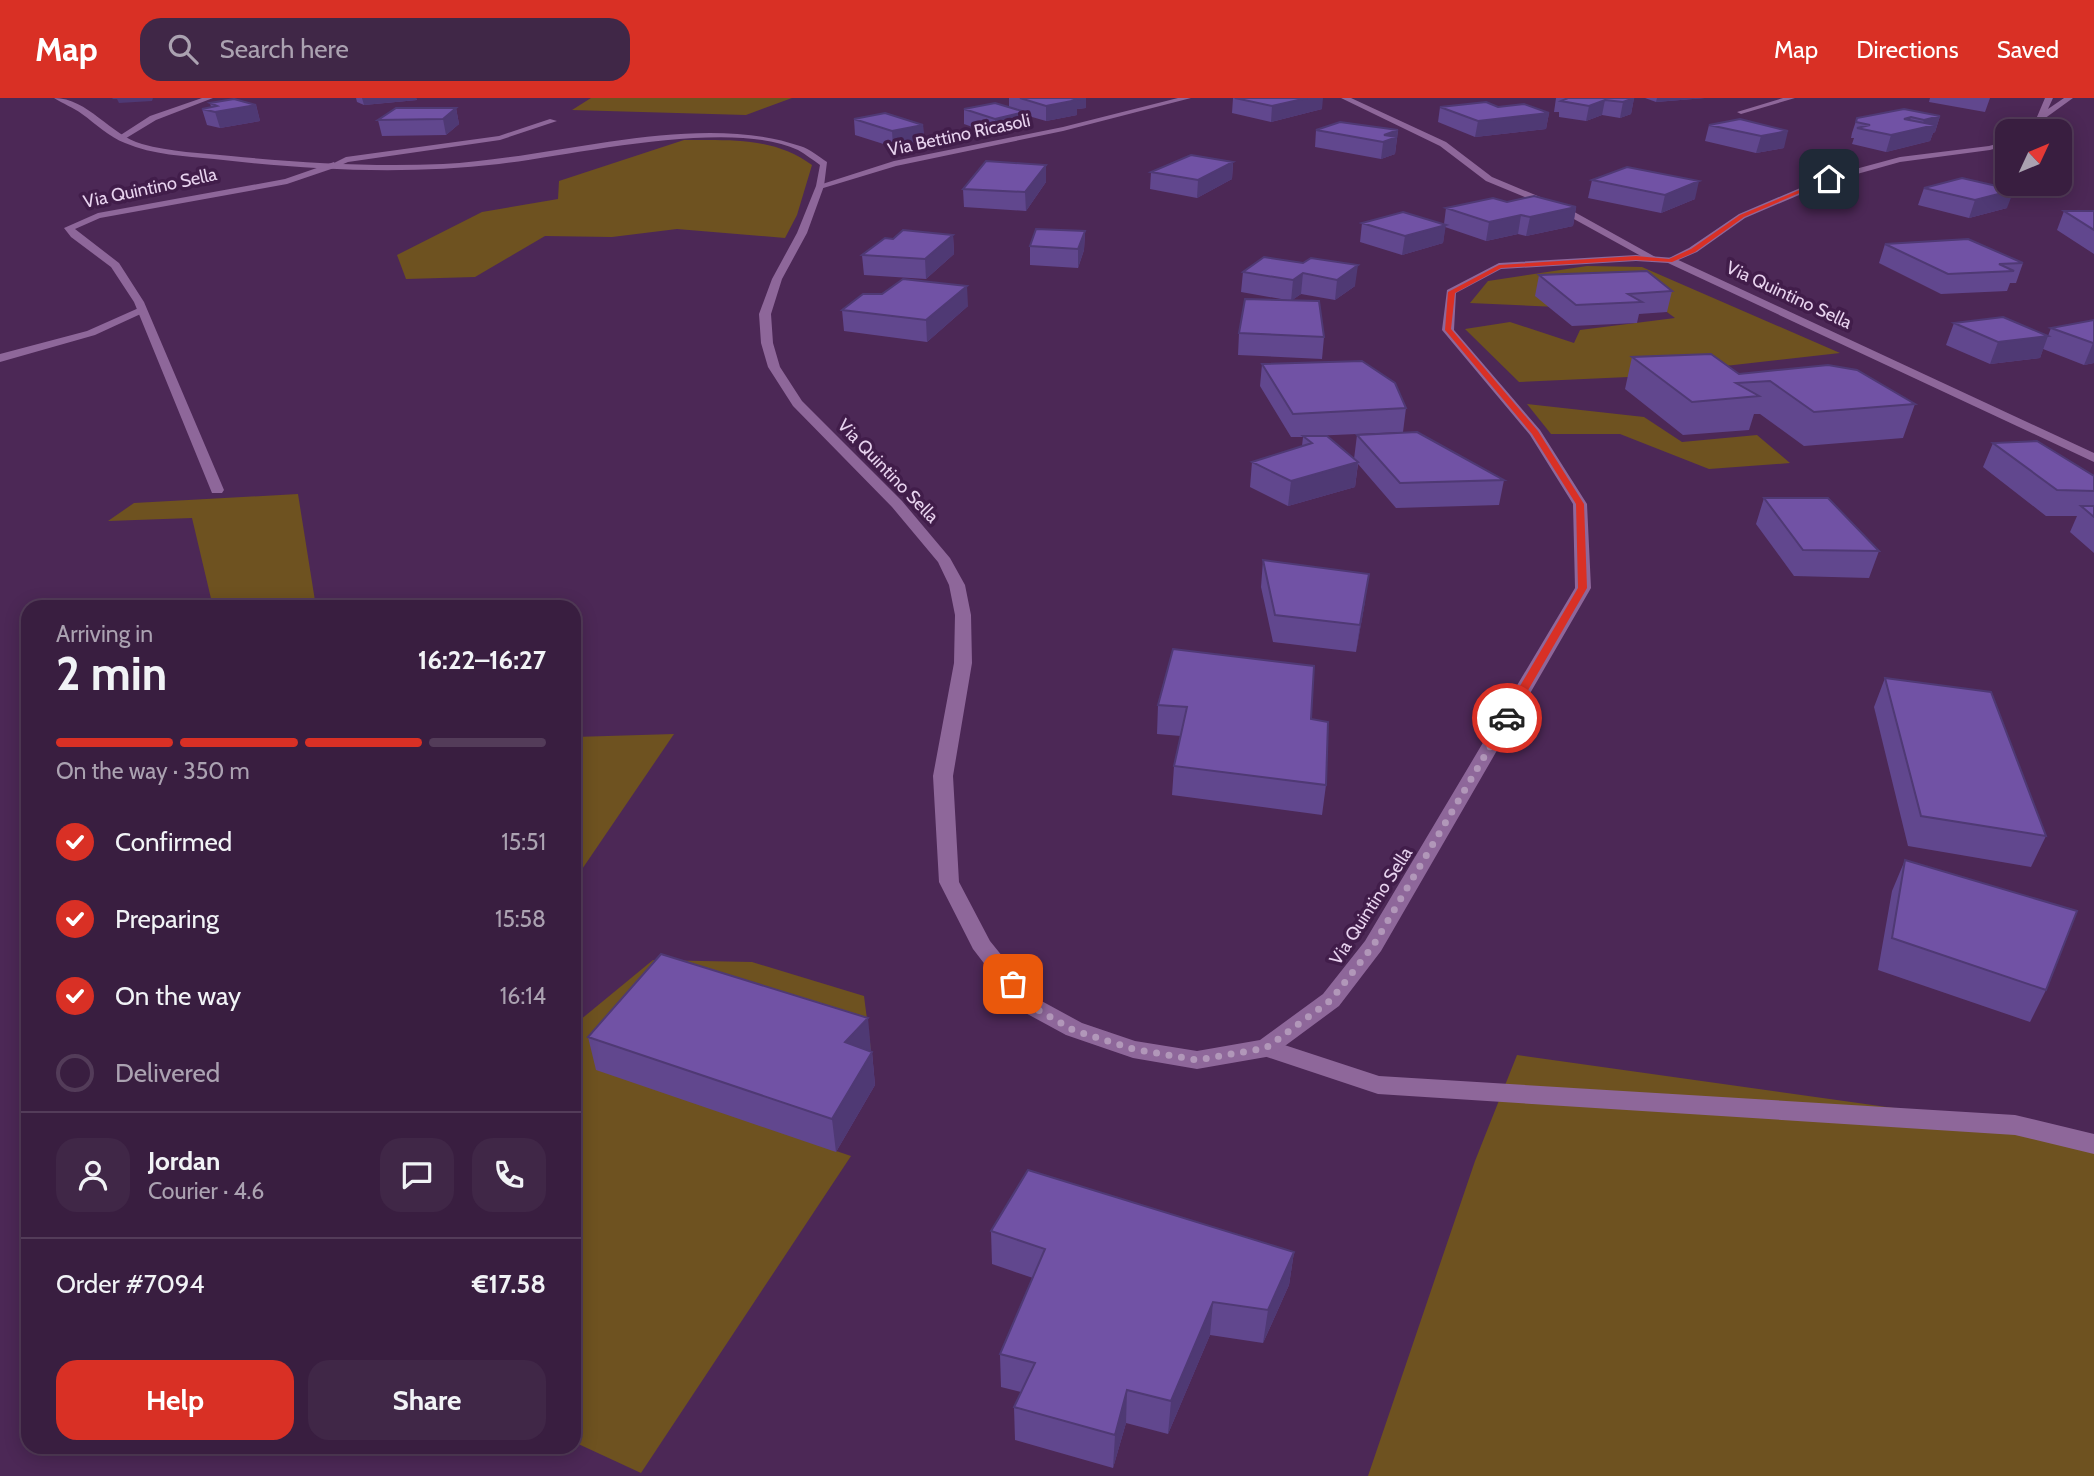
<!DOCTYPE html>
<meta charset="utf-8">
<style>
:root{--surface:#391e40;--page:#402747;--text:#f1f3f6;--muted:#aba2b1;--line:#533c59;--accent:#d93025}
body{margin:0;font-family:Cabin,sans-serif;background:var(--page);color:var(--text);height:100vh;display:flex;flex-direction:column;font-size:26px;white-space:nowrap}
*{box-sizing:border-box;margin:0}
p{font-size:23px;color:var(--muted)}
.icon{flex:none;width:38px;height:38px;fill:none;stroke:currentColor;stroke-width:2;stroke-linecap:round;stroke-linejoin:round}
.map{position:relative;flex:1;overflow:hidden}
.panel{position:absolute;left:21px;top:502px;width:560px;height:854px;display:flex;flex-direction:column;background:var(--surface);border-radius:21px;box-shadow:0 4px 18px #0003,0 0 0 2px var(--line)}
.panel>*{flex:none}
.needle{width:46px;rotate:46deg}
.buttons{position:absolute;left:1995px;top:21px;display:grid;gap:14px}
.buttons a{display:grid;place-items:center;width:77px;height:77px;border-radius:14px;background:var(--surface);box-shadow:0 4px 18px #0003,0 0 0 2px var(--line);font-size:35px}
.pin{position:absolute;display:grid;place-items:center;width:60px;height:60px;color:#fff;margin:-30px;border-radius:14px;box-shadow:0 4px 10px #0006}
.courier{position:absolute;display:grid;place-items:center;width:70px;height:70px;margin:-35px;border:5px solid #d93025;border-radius:50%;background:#fff;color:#222;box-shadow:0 2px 9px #0007}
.head em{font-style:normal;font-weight:800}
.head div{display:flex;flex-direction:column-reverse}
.head{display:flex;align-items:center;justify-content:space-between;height:119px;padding:0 35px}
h1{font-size:46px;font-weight:800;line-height:52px}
.bar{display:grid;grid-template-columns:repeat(4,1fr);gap:10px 7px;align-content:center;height:84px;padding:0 35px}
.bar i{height:9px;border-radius:5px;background:var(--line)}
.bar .on{background:var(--accent)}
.bar p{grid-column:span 4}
.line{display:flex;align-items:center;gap:18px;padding:0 35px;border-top:2px solid var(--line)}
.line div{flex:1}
.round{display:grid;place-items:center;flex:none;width:74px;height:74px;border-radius:21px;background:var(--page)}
ol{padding:0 35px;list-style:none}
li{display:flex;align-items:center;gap:21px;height:77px}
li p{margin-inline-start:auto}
li .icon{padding:7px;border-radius:50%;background:var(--accent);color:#fff;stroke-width:4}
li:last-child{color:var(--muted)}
li i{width:38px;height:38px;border:4px solid var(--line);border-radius:50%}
.button{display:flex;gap:14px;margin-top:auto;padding:14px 35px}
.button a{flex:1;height:80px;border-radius:21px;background:var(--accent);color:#fff;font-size:28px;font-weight:800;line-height:80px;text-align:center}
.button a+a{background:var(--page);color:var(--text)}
header{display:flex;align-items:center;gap:42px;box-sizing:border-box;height:98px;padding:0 35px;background:var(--accent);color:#fff}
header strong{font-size:33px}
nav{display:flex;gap:38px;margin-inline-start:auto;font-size:24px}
.search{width:490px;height:63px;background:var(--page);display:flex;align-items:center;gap:18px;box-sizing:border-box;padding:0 24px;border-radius:21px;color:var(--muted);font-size:26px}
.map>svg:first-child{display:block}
</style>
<header>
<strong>Map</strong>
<div class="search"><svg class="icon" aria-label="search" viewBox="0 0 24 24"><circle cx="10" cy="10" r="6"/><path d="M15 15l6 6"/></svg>Search here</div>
<nav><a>Map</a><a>Directions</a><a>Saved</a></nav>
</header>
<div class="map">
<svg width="2094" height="1378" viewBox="0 0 2094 1378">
<rect width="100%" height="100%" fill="#4c2856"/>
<path fill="#6e5220" d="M591,0H792L746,17L572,12Z
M684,42C730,42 774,39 812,67L797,117L785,140L677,131L612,139L545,138L475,179L406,181L397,157L482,114L558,101L559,83Z
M1587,168L1642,169L1840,255L1628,279L1519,284L1465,231L1510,224L1574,245L1580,232L1675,220L1667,214L1470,205L1488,183Z
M1527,306L1644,319L1682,344L1757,337L1790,365L1709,371L1620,336H1551Z
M298,396L316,509H213L192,420L108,423L134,405Z
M674,636L574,783V639Z
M653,862L752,864L864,898L871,952L667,888L596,971L851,1058L641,1375L574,1344V927Z
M1517,957L2015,1027L2094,1046V1378H1368L1475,1063Z"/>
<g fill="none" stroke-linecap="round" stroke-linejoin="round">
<path fill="#8e679a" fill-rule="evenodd" d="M550,21L557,23L500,42L348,64L334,70L330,67L346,59L499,38Z
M141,209L145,210V214L95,237L0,264V256L87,233Z
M1266,941L1379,978L2015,1017L2094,1036V1056L2015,1037L1378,996L1258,956L1254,950L1258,944Z"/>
<path fill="#8e679a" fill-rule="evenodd" d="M202,0H213L156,22L123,42L116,40L150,18Z
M1178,0H1191L1063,33L896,68L820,91L816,88L894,63L1063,29Z
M1341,0H1351L1446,44L1492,79L1569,111L1659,161L1650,163L1563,115L1486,83L1440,48Z
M1783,0H1795L1741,16L1737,14Z
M2045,0H2053L2048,11L2064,0H2073L2044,21L2039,33H2031Z
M2007,43V47L1990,52L1900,64L1832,83L1745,120L1697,154L1674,164L1665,162L1689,150L1739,116L1826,79L1900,59L1989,48Z
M334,64L337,69L287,86L100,120L75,131L119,165L144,204L224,392L222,395H212L134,204L111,169L71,139L64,130L98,115L285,81Z"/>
<path fill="#8e679a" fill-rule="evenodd" d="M54,0C88,0 110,37 142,46C170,54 202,55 231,58C301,65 373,69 443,66C553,61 695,12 800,48C810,51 819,59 827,64L824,88L807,135L782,181L771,216L773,245L780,269L802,303L902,403L950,460L965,487L971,517L972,565L953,678L959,784L990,843L1036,900L1082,925L1135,943L1197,953L1260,942L1323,896L1365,843L1575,490L1573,406L1530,337L1442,232L1447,192L1499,165L1636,157L1674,160L2094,355V364L1668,165L1636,163L1501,171L1456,195L1454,232L1540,332L1587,406L1591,490L1381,853L1339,908L1274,956L1266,959L1197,971L1133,960L1066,937L1020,912L973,851L939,784L933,678L954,565L955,517L949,487L938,464L892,409L793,308L768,269L761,245L759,216L772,181L797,135L816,88L820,67C813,62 805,56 798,52C730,20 575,57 499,66C405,77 307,72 214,61C185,58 153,57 125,45C109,39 96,26 82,16C73,9 63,6 54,0Z"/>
</g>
<path fill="#61478e" d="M356,0H416L417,2L364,7L357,4Z
M1009,0H1086V10L1077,11V17L1046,23L1025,17V30L995,37L964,26V11L1009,10Z
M1233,0L1322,11L1271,24L1232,15Z
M1556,0H1634L1631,16L1620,20L1602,17L1586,23L1559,19V14H1554Z
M1645,0H1705L1656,4Z
M1930,0H1990L1985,14L1929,4Z
M210,5L256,7L260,23L220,30L207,27L202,11L211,9Z
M1440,9H1498L1549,15L1546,31L1475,39L1438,24Z
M456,10L459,26L446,37L382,38L378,22Z
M1940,18L1935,34L1933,35L1930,43L1886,54L1852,46L1854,40H1851L1852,35L1857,20Z
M854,21L923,27L924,43L893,49L855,37Z
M1740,21L1784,50L1756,55L1705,43L1709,27Z
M1316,32H1398L1395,56L1381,61L1315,49Z
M1233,64L1232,81L1197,100L1150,91L1151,74Z
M1592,82L1695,101L1661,115L1588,100Z
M1046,84L1026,113L964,109L963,91Z
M1924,90L2007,110L1969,120L1918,107Z
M1507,104L1576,109L1573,128L1526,138L1518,136L1486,143L1445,129L1443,145L1402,157L1360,144L1362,125L1444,126L1446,110Z
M2064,113H2094V156L2057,132Z
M1085,133L1084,152L1078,170L1030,167V148Z
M953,137L954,156L926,181L864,177L862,157Z
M1885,146L2023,165L2016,185H2010L2007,193L1941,196L1879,165Z
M1264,159L1355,188L1335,202L1301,196L1292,202L1324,239L1322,261L1238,257L1239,235L1287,202L1241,194L1243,174Z
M1539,177L1672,193L1667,214L1639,216L1637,225L1572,228L1535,198Z
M968,208L927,244L844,233L842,212Z
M2094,222V265L2084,267L2043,251L2040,260L1990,266L1946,247L1954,225L2048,238L2051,230Z
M1632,259L1739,276L1915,306L1903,340L1804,348L1760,316H1754L1749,332L1683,337L1625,291Z
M1262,266L1406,310L1403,334L1311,338L1354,361L1357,337L1504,382L1499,407L1396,410L1358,366L1355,389L1288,408L1250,389L1252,364L1302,348L1303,339H1291L1260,288Z
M1993,345L2094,378V455L2070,434L2077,418H2046L1983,369Z
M1764,400L1879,453L1869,480L1794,478L1756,426Z
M1263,462L1365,503L1356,554L1273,544L1261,489Z
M1173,551L1311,621L1326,687L1322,717L1172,697L1174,668L1181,638L1157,636L1158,607Z
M1885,580L2046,738L2031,769L1908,748L1874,609Z
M1905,762L2046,892L2030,924L1878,872L1892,793Z
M588,939L871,952L870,953L872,954L875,987L836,1054L596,972Z
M991,1133L1294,1154L1289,1187L1263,1245L1210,1237L1168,1336L1126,1325L1113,1370L1015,1342L1014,1309L1021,1294L1001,1289L1000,1256L1033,1180L992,1166Z"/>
<path fill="#4f3974" d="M112,0H153L152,3L119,5L117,1H113Z
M362,0H416L417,2L364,7Z
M1065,0H1086V10L1077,11V17L1046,23V8Z
M1307,0H1323L1322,11L1271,24L1272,8Z
M1634,0L1631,16L1620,20L1623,4Z
M1657,0H1705L1656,4Z
M1605,2L1602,17L1586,23L1589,8Z
M256,7L260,23L220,30L215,14Z
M456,10L459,26L446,37L443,21Z
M1025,14V30L995,37V21Z
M1549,15L1546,31L1475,39L1478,23Z
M1940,18L1935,34L1933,35L1930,43L1886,54L1891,37L1904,21L1911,19L1906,34L1921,30L1924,22Z
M923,27L924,43L893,49L892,33Z
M1398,32L1395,56L1381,61L1384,37Z
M1788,33L1784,50L1756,55L1761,38Z
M1233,64L1232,81L1197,100L1198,82Z
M1046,67V84L1026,113L1025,94Z
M1699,83L1695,101L1661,115L1665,97Z
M2014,92L2007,110L1969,120L1975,102Z
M1576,109L1573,128L1526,138L1530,119Z
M1521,117L1518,136L1486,143L1489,124Z
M1446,127L1443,145L1402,157L1405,138Z
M1085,133L1084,152L1078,170V151Z
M953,137L954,156L926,181L925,161Z
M1358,167L1355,188L1335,202L1337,182Z
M1303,175L1301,196L1291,203L1293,182Z
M967,188L968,208L927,244L926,222Z
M2048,238L2040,260L1990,266L1998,244Z
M2093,245H2094V265L2084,267Z
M1358,364L1355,389L1288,408L1291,383Z
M1369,476L1365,503L1356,554L1360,527Z
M868,920L871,952L849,976L845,944Z
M872,954L875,987L836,1054L832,1021Z
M1294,1154L1289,1187L1263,1245L1268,1212Z
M1213,1204L1210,1237L1168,1336L1171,1303Z
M1127,1292L1126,1325L1113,1370L1115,1337Z"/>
<path fill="#7152a5" stroke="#4f3974" stroke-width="2" d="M1020,0H1071L1077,2L1046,8Z
M1235,0H1307L1272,8Z
M1568,0H1634L1623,4L1605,2L1589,8L1561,3Z
M234,1L256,7L215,14L202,11L217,8L210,5Z
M1486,4L1498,9L1524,6L1549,15L1478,23L1440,9Z
M995,5L1025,14L995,21L964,11Z
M396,10H456L443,21L378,22Z
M1904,11L1940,18L1924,22L1911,19L1904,21L1935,27L1891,37L1857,30L1870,27L1856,24L1857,20Z
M885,15L923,27L892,33L854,21Z
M1740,21L1788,33L1761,38L1709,27Z
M1340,24L1398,32L1384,37L1397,39L1383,44L1316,32Z
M1191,57L1233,64L1198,82L1151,74Z
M986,63L1046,67L1025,94L963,91Z
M1627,69L1699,83L1665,97L1592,82Z
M1962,80L2014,92L1975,102L1924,90Z
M1534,98L1576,109L1530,119L1521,117L1489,124L1446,110L1493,100L1507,104Z
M2064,113H2094V132Z
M1403,114L1446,127L1405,138L1362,125Z
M1036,131L1085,133L1078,151L1030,148Z
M903,132L953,137L925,161L862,157L885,140L893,141Z
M1968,141L2023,165L1999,166L2014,173L1948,176L1885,146Z
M1264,159L1303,165L1311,160L1358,167L1337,182L1303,175L1293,182L1243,174Z
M1647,173L1672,193L1628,196L1642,204L1576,207L1539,177Z
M903,181L967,188L926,222L842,212L863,196H882Z
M1245,201L1319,203L1324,239L1239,235Z
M2003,219L2048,238L1998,244L1954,225Z
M2094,222V245H2093L2051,230Z
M1711,256L1739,276L1828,267L1857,272L1915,306L1814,314L1770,283L1736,285L1759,298L1692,304L1632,259Z
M1362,263L1395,285L1406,310L1293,316L1262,266Z
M1417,334L1504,382L1400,385L1357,337Z
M1303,338H1327L1358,364L1291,383L1252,364L1312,345Z
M2037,343L2094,378V393L2057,392L1993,345Z
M1764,400H1828L1879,453L1803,452Z
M2081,408H2094V419Z
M1263,462L1369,476L1360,527L1275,517Z
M1173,551L1314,568L1311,621L1328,624L1326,687L1174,668L1187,609L1158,607Z
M1885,580L1991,594L2046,738L1921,718Z
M1905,762L2077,813L2046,892L1892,840Z
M661,856L868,920L845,944L872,954L832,1021L588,939Z
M1028,1072L1294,1154L1268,1212L1213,1204L1171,1303L1127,1292L1115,1337L1014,1309L1035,1265L1000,1256L1045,1151L991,1133Z"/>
<path fill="#d93025" d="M1828,80L1832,81L1744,119L1695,154L1672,164L1636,162L1501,170L1455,195L1451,231L1538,333L1584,406L1587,490L1512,620L1503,622L1501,620L1578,490L1576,406L1532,336L1445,232L1448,194L1499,167L1636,158L1669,161L1691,151L1740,117Z"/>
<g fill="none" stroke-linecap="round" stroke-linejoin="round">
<path stroke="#b197b9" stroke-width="7" stroke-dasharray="0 12.6" d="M1013,886L1028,906L1073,932L1133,951L1197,962L1266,950L1331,902L1373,848L1507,620"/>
</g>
<g text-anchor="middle" stroke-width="7" stroke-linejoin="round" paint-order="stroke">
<g font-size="18" fill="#e8d3ef" stroke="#411d4a">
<text transform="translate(959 37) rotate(-12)" y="6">Via Bettino Ricasoli</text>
<text transform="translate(150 90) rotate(-12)" y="6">Via Quintino Sella</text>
<text transform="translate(1789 197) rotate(25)" y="6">Via Quintino Sella</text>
<text transform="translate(888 373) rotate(46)" y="6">Via Quintino Sella</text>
<text transform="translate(1371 808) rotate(-57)" y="6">Via Quintino Sella</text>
</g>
</g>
</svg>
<div class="buttons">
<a><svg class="needle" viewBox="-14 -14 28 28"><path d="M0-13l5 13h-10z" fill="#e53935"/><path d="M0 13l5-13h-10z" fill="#aba2b1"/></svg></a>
</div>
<div class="pin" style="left:1013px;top:886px;background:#ea580c"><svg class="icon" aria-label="bag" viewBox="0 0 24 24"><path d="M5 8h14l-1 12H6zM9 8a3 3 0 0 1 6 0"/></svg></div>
<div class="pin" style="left:1829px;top:81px;background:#1f2937"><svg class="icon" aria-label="home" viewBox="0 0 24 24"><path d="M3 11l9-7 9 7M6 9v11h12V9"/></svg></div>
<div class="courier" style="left:1507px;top:620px"><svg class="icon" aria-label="car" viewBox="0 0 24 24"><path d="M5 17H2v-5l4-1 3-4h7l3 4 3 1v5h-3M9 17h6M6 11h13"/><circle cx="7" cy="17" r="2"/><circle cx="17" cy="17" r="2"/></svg></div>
<section class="panel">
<div class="head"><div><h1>2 min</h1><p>Arriving in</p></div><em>16:22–16:27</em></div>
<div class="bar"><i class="on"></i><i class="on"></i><i class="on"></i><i></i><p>On the way · 350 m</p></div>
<ol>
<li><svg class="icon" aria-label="check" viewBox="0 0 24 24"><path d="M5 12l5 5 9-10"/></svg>Confirmed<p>15:51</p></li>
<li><svg class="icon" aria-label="check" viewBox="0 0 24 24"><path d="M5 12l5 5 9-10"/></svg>Preparing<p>15:58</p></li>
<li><svg class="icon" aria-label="check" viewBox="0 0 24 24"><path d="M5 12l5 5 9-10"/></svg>On the way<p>16:14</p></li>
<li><i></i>Delivered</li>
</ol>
<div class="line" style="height:126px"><a class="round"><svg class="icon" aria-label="person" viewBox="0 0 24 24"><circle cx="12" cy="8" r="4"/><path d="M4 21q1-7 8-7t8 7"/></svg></a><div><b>Jordan</b><p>Courier · 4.6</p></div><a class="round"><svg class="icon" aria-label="chat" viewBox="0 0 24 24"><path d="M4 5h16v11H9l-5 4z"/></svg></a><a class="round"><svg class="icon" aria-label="phone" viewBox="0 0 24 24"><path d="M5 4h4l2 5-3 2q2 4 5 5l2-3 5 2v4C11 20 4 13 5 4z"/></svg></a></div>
<div class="line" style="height:91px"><div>Order #7094</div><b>€17.58</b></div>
<div class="button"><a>Help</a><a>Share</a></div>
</section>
</div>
